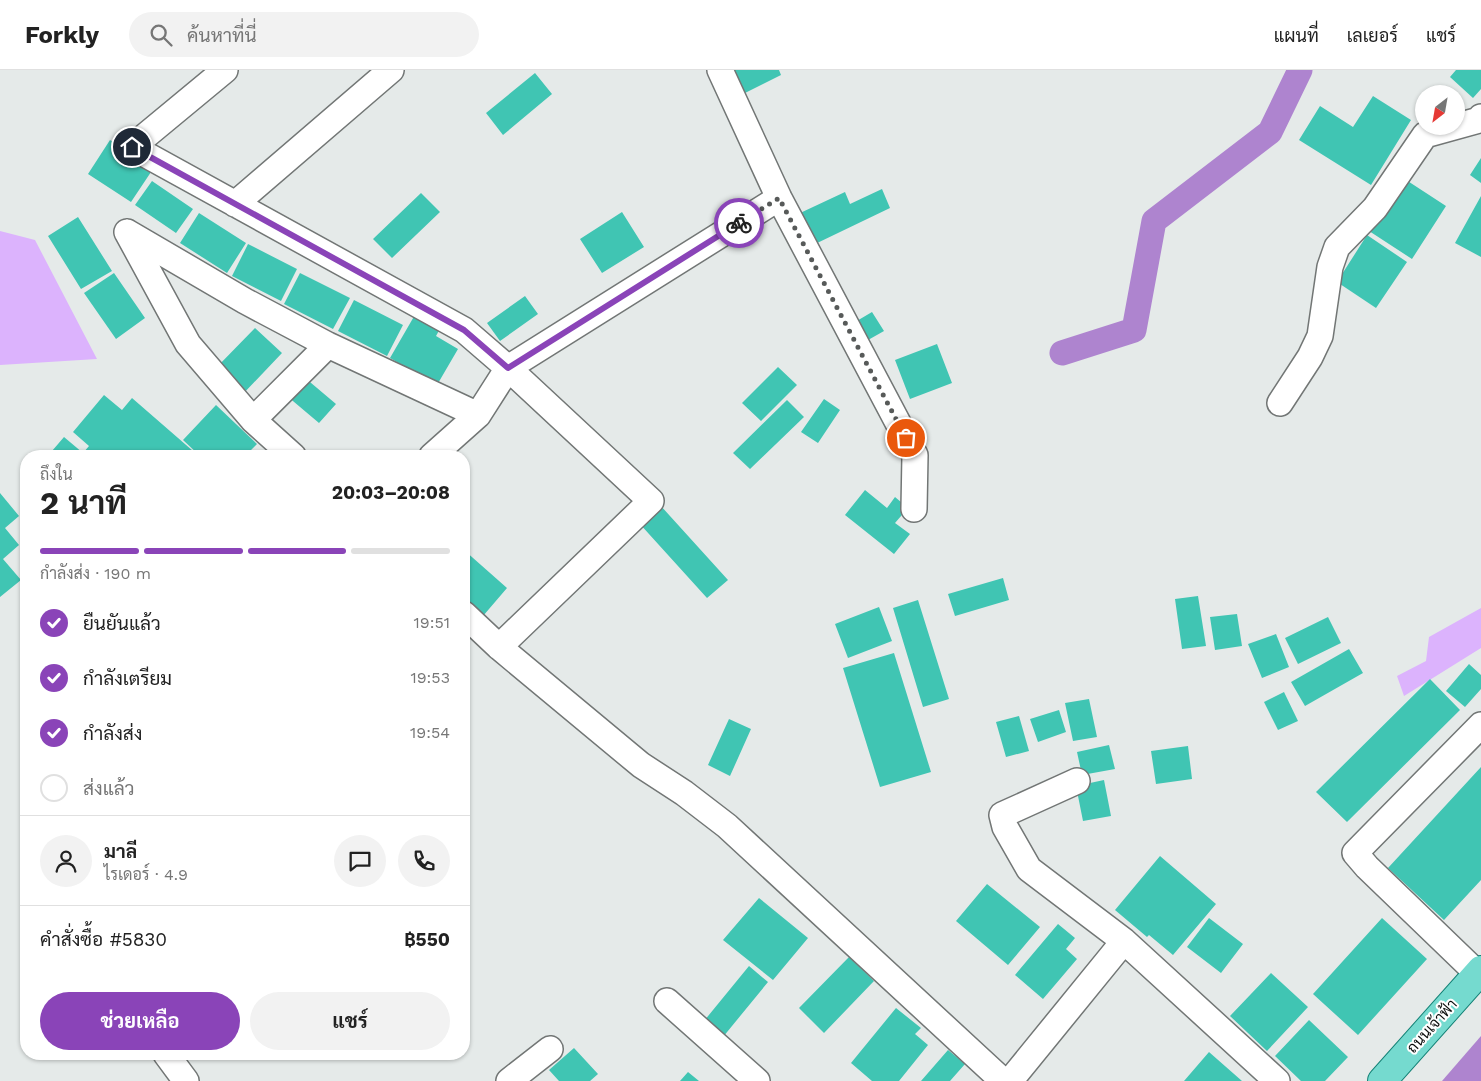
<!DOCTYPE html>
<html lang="th">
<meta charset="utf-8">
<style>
:root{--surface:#fff;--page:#f2f2f2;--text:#222;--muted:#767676;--line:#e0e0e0;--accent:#8a44b8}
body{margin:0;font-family:"Work Sans",Sarabun,sans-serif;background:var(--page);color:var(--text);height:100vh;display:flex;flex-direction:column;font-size:19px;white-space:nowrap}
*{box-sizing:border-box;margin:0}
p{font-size:16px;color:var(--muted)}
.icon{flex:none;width:28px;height:28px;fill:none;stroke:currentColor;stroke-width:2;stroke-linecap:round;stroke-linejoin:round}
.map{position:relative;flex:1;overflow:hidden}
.details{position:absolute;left:20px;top:380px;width:450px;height:610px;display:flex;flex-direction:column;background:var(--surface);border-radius:20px;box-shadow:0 1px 4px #0004}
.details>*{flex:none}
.needle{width:32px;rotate:211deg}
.buttons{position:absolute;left:1415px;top:15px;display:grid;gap:10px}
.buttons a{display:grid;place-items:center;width:50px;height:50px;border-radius:50%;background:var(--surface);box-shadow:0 1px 4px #0004;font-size:25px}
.pin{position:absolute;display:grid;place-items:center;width:42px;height:42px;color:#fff;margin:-21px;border:2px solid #fff;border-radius:50%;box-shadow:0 1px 5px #0007}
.courier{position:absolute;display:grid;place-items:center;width:50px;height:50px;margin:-25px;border:4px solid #8a44b8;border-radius:50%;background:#fff;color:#222;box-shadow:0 1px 6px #0007}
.head em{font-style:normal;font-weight:700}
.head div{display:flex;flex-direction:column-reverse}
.head{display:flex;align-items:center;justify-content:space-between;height:85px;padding:0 20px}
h1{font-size:32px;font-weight:700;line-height:38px}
.bar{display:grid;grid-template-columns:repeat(4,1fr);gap:8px 5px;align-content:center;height:60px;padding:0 20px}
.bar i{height:6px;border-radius:4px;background:var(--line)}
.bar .selected{background:var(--accent)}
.bar p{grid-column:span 4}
.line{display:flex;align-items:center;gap:12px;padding:0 20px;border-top:1px solid var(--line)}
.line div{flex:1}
.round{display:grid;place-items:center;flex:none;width:52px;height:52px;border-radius:26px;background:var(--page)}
ol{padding:0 20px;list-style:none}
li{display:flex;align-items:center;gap:15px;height:55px}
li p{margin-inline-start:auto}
li .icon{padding:5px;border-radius:50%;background:var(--accent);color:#fff;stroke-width:4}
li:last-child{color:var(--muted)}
li i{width:28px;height:28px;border:2px solid var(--line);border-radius:50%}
.primary-button{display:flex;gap:10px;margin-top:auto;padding:10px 20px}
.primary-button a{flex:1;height:58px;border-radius:30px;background:var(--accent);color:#fff;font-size:20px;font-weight:700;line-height:58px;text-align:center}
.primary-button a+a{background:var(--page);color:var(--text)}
header{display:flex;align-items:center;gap:30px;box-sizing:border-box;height:70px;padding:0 25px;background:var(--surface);border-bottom:1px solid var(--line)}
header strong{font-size:24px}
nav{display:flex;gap:28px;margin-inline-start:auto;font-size:18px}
.search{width:350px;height:45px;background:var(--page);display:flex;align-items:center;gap:12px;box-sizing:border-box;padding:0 18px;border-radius:28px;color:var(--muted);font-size:19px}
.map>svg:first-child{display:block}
</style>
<header>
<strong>Forkly</strong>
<div class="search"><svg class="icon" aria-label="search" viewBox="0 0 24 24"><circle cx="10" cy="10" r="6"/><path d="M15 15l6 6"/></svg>ค้นหาที่นี่</div>
<nav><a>แผนที่</a><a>เลเยอร์</a><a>แชร์</a></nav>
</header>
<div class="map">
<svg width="1481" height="1011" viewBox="0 0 1481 1011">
<rect width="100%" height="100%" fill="#e5eae9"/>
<path fill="#dcb3fd" d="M0,161L35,170L97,289L0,295Z
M1481,538V578L1404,626L1397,606L1426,591L1429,567Z"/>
<path fill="#ae84cf" d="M1481,966V1011H1442Z"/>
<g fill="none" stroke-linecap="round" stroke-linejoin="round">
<path stroke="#ae84cf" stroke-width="25" d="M1062,283L1134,260L1154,151L1270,62L1300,0"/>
</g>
<path fill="#40c5b3" d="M724,0H779L781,5L737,27Z
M1456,0H1481V19L1473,28L1450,7Z
M535,3L552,24L503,65L486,43Z
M1373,26L1411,50L1371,115L1299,70L1320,36L1353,57Z
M110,70L153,99L131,132L88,104Z
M1481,88V113L1470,105Z
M1400,106L1446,136L1412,189L1366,159Z
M152,111L193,139L176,163L135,135Z
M882,119L890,138L813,175L798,144L845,122L850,134Z
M421,123L440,142L392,188L373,169Z
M1481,126V187L1455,173Z
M622,142L644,177L602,203L580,169Z
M199,143L246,173L227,203L180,173Z
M78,147L112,201L81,219L48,166Z
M1367,165L1407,192L1376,238L1337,212Z
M248,174L297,199L281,231L232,206Z
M114,203L145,248L116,269L84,223Z
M300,203L350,228L333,259L284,234Z
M525,226L538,244L500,271L487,253Z
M354,230L403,255L387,286L338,261Z
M872,242L884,261L861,274L850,255Z
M416,243L441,257L436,266L458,279L437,315L390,288Z
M255,258L282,283L242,325L215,299Z
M937,274L952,313L910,329L895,290Z
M778,297L797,315L761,351L742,333Z
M304,307L336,334L319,353L287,326Z
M104,325L122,340L132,328L193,381L188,386H59L52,381L64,367L83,383L89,376L73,362Z
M824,329L840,340L818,373L801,362Z
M787,330L804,347L750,399L733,383Z
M216,335L257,374L245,386H200L183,370Z
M255,380L262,386H249Z
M865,420L887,438L895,427L908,438L895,453L910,464L894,484L845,445Z
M0,423L19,446L5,458L19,475L3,489L21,510L0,527Z
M660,435L728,510L707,528L639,453Z
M464,480L507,518L483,546L464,529Z
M1003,508L1009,530L955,546L948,524Z
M1198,526L1206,576L1182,579L1175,529Z
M918,530L949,629L923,637L893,538Z
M879,537L892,571L848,588L835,554Z
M1237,544L1242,576L1215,580L1210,547Z
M1328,547L1341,573L1298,594L1285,568Z
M1276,564L1289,597L1262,608L1248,574Z
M1349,579L1363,603L1305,636L1291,612Z
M894,583L931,702L880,717L843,598Z
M1469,594L1481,605V619L1465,637L1446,621Z
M1430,609L1460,640L1347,752L1316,722Z
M1284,622L1298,651L1278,660L1264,632Z
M1089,629L1097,667L1073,671L1065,633Z
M1059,640L1066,662L1038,672L1030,649Z
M1019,646L1029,681L1006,687L996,652Z
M729,649L751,659L730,706L708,695Z
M1109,675L1115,699L1082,705L1077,682Z
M1188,676L1192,709L1156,714L1151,681Z
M1481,697V810L1444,850L1388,798Z
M1104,710L1111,746L1083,751L1076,716Z
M1160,786L1216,834L1173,885L1149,865L1147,867L1115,840Z
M987,814L1040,857L1008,895L956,851Z
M759,828L808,868L773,910L723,870Z
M1209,848L1243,874L1221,903L1187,877Z
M1382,848L1427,889L1358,965L1313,924Z
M1058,854L1075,868L1066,879L1077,889L1043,929L1015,905Z
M849,887L874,911L824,963L799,938Z
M749,896L768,912L723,967L704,951Z
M1271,903L1308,937L1267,981L1230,946Z
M896,938L921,958L915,964L928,975L899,1011H872L851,993Z
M1309,950L1348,987L1325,1011H1301L1275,986Z
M574,978L598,1004L590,1011H559L549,1000Z
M948,980L965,994L950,1011H921Z
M1209,982L1242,1011H1184Z
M688,1002L699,1011H680Z"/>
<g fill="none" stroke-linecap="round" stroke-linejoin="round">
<defs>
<path id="minor" d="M225,0L132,77L464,260L508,298L651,431L499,577
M720,0L779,128L915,385L914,439
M235,134L391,0
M127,162L245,231L328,275L478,345
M127,162L188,274L253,350L293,386
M1280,333L1310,287L1320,266L1330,197L1337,177L1375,138L1425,65L1479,50L1481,47
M253,350L328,275
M432,386L478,345L508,298L779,128
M464,544L499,577L641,695L684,723L727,756L1003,1011
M1077,711L1002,745L1005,757L1029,799L1124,871L1277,1011
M1478,904L1367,797L1355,783L1481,655
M667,931L757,1011
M166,984L186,1011
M509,1011L550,979
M1010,1011L1124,871"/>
<path id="major" d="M1382,1011L1481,900"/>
</defs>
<use href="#minor" stroke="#727675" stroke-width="28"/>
<use href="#major" stroke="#148276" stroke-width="30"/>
<use href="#minor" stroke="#fff" stroke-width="25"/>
<use href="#major" stroke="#75dacf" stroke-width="28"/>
</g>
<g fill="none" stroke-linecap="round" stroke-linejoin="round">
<path stroke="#575a59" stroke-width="5" stroke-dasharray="0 9" d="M739,153L779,128L906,368"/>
<path stroke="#8a44b8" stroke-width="6" d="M132,77L464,260L508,298L739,153"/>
</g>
<g text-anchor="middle" stroke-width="4" stroke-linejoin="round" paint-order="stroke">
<g font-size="15" fill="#0a0c0b" stroke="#fff">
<text transform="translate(1432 956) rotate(-48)" y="5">ถนนเจ้าฟ้า</text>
</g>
</g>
</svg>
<div class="buttons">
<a><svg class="needle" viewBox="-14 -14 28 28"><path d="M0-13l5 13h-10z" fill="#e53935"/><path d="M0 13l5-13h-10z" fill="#767676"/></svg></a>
</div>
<div class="pin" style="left:906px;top:368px;background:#ea580c"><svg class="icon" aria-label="bag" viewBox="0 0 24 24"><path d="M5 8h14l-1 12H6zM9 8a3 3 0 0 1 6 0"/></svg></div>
<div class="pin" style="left:132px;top:77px;background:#1f2937"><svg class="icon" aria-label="home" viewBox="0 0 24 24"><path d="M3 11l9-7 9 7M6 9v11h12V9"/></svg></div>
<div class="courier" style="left:739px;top:153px"><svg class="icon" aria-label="bike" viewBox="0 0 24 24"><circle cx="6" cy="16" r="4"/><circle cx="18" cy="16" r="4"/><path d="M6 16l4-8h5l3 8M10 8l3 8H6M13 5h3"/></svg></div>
<section class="details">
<div class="head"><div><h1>2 นาที</h1><p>ถึงใน</p></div><em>20:03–20:08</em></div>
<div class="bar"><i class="selected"></i><i class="selected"></i><i class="selected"></i><i></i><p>กำลังส่ง · 190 m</p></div>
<ol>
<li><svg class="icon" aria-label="check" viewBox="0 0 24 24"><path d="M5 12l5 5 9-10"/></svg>ยืนยันแล้ว<p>19:51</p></li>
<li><svg class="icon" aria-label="check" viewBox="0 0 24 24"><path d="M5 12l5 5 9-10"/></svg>กำลังเตรียม<p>19:53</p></li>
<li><svg class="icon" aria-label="check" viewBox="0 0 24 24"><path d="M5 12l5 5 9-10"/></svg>กำลังส่ง<p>19:54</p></li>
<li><i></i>ส่งแล้ว</li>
</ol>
<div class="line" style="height:90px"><a class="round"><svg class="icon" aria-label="person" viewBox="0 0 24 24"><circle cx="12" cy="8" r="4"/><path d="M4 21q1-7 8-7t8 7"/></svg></a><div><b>มาลี</b><p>ไรเดอร์ · 4.9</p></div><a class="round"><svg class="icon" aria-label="chat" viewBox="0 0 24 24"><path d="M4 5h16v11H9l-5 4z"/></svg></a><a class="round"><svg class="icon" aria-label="phone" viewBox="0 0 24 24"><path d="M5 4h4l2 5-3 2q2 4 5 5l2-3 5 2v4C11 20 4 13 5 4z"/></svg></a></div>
<div class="line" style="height:65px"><div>คำสั่งซื้อ #5830</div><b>฿550</b></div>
<div class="primary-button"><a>ช่วยเหลือ</a><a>แชร์</a></div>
</section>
</div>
